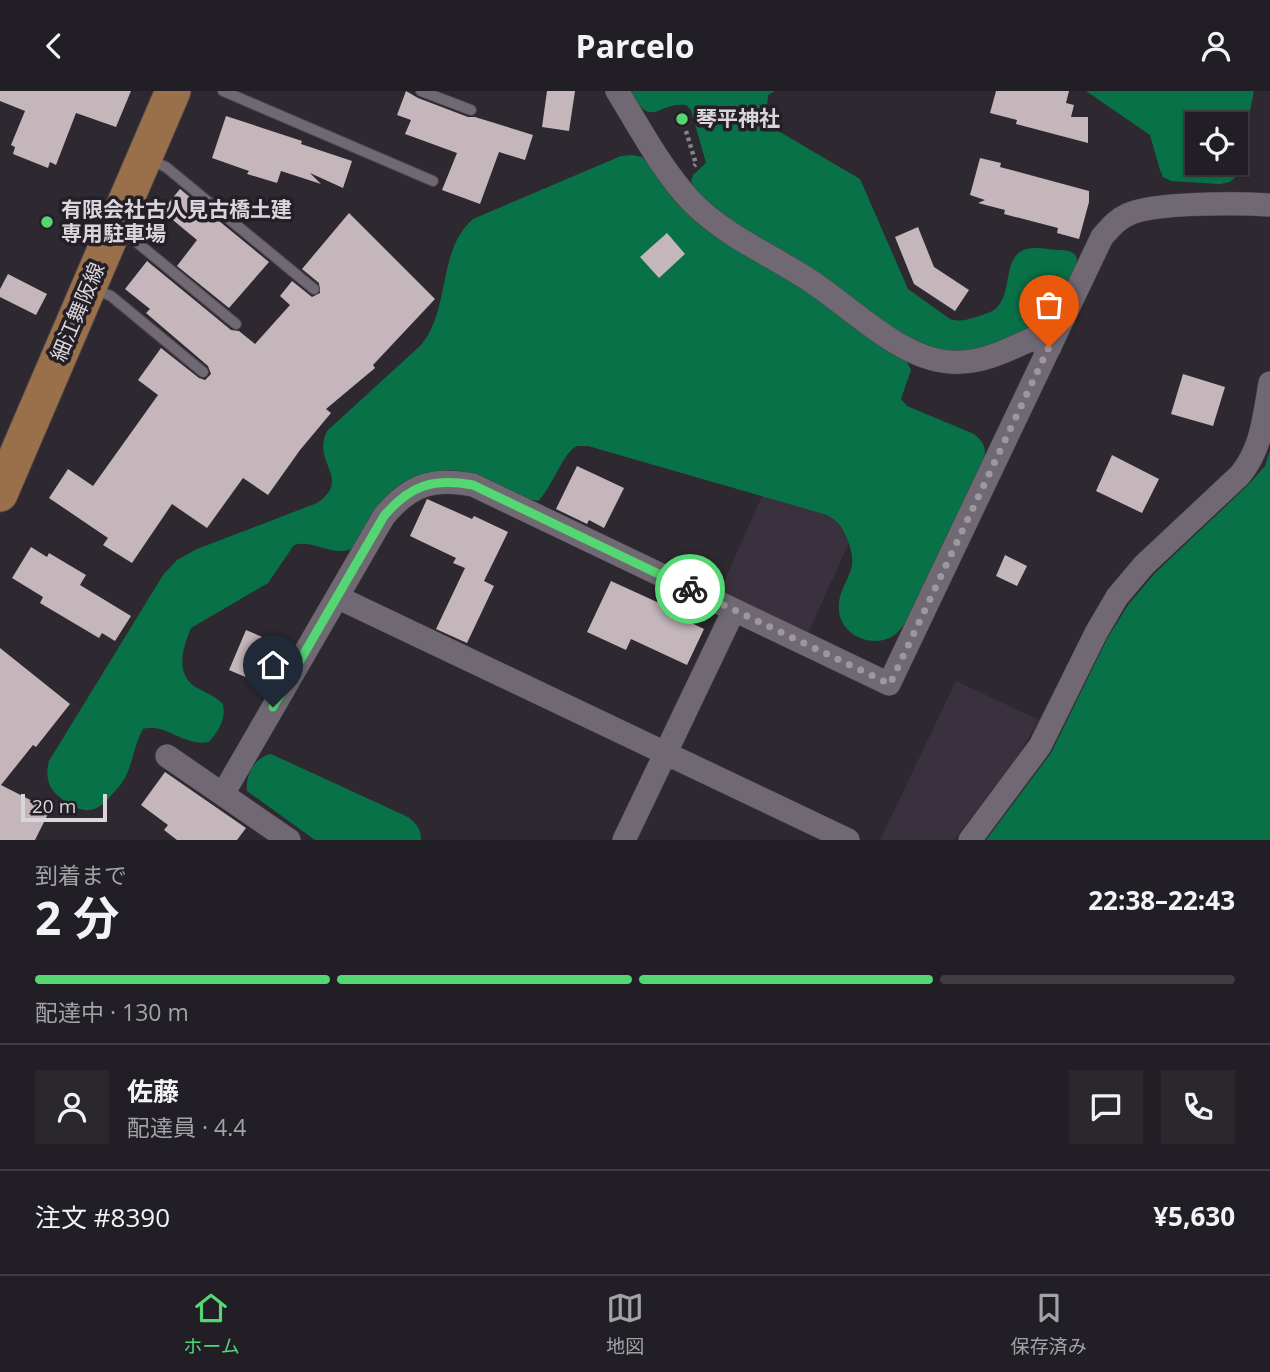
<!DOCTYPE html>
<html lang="ja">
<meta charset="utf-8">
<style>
:root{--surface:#221e25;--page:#2a272d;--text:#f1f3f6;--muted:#a2a2a7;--line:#3f3c42;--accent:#54d672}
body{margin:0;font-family:"Open Sans","Noto Sans JP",sans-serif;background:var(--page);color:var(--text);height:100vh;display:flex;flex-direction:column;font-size:26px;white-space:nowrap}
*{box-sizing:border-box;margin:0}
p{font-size:23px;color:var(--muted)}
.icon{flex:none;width:38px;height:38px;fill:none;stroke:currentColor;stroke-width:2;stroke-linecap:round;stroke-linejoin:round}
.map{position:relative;height:749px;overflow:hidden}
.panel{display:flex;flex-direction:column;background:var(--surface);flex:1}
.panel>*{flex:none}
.buttons{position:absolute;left:1185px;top:21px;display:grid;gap:14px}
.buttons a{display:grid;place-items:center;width:63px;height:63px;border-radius:0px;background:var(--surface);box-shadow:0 2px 5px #0004,0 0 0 2px var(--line);font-size:35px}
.scale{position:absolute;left:21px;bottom:18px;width:86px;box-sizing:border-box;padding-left:7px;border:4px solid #d9d5da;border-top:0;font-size:19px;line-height:24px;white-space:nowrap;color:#d9d5da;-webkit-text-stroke:5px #241f27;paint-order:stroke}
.pin{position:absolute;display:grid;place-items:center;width:60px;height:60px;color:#fff;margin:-72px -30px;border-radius:50% 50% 50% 0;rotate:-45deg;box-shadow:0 0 7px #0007}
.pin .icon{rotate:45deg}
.courier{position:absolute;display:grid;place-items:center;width:70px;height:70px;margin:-35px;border:5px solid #54d672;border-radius:50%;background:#fff;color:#222;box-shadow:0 2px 9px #0007}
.summary em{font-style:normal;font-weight:700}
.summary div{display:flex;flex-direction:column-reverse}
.summary{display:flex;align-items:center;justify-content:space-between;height:119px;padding:0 35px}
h1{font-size:46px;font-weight:700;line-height:52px}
.bar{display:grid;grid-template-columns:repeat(4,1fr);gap:10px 7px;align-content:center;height:84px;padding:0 35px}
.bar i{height:9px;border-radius:5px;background:var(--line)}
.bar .selected{background:var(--accent)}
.bar p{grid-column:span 4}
.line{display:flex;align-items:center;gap:18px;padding:0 35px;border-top:2px solid var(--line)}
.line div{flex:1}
.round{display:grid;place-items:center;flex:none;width:74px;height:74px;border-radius:0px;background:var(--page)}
header{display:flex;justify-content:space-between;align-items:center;height:91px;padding:0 35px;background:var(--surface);font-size:32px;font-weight:700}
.tab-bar{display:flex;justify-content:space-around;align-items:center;height:98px;border-top:2px solid var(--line);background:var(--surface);font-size:19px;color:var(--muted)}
.tab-bar a{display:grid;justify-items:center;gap:4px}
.tab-bar .selected{color:var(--accent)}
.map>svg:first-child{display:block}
</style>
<header><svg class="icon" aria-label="back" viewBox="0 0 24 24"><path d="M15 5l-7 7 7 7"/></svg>Parcelo<svg class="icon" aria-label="person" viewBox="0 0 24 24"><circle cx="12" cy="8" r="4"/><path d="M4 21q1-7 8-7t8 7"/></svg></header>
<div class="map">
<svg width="1270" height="749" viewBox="0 0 1270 749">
<rect width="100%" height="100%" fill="#2e2831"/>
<path fill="#3a313e" d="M762,405L827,424L836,429L849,452L808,542L720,500Z
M956,590L1039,629L1017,666L954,749H880Z"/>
<path fill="#097147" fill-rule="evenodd" d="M629,0H775L768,4L766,27L768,34L860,88L908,198L950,228C960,231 966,229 976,226C982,224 990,222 995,218C1012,205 1003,173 1020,161C1031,154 1045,158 1057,159C1063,159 1072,159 1076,165C1081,175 1063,204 1058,214C1049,232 1029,238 1011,246C1001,251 988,257 977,260C914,272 859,206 810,176C778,158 705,125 691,90L693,84L706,72L691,19L686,14C655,11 654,40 629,0Z
M1086,0H1254L1237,85L1230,91L1220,93L1171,90L1163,86L1160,79L1150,44ZM1197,33H1236V72H1197Z
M632,64L642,66L649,73L704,137L727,153L800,195L907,271L911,279L901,308L907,315L974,343C985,352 987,358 983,371L908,530C903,534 898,542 893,545C872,558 841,544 839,520C837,489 863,484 847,448C842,436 838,430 827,424L588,355C586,355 578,355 577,355C563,361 552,397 538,410C516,406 499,393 478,385C449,373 410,381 387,405C372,420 366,443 351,458C332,466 313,448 294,454L268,492L191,537C183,556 175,581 194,595C204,601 215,605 223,613C226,629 219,639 209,651C183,656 166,631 143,638C135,652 133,670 126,685C122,693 115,700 109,707C93,725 80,721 62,708C48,698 45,686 49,670L163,484L177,469L197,458L317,412C353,387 311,373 327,340L421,254C451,218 437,159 473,128L621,65Z
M1270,359V749H986L1051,662L1107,548L1128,514L1154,483L1249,393L1265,375Z
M271,663L408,726C417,733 421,738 421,749H315L247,700C245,684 255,666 271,663Z"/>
<path fill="#c4b6bb" d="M0,0H131L116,36L76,22L56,74L50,71L48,77L13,63L15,56L11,54L25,20L0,10Z
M406,0L418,7L468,26H475L533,44L525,69L499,61L480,113L442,99L457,62L405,43L411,29L397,24Z
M547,0H575L569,40L542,36Z
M996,0H1069L1066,12L1074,14L1071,26H1088V52L1016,33L1017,29L990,22Z
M226,25L302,50L301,53L352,70L343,97L310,82L321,93L281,80L277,92L247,83L249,80L212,67Z
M980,67L1001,72L1000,76L1089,100V111L1079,148L1057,142L1058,137L1004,123L1005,119L978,112L985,109L970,104Z
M180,98L269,171L229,217L177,175L197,149L162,120Z
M349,122L435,208L373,274L375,277L326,318L331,322L300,359L268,404L243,387L207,437L172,413L132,472L103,454L108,447L49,407L68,378L93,395L158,304L138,289L161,257L199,287L205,289L211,283L208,275L146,222L150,218L125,198L147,170L231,239L239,240L255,253L290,214L280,205L292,190L312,206L320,202L319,192L302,178Z
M918,136L934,176L969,199L955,220L914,193L895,146Z
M667,142L685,163L659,187L640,166Z
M8,183L47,203L36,224L0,206V198Z
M1183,283L1225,296L1213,335L1171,323Z
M1112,364L1159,388L1142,422L1096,400Z
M577,375L624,397L604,437L589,429L587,433L556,418Z
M427,408L472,428L474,425L508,441L484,490L494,495L467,552L436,538L465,477L453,472L456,467L410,445Z
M31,456L47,466L49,462L86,484L80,494L131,525L115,550L102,542L99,547L40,512L43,506L12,487Z
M1005,464L1027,475L1017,495L996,485Z
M611,490L681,522L679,526L704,538L687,574L631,548L626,559L587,541Z
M246,539L286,556L275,582L268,579L262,593L229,579Z
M0,557L70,613L36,656L33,654L1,694L50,719L35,749H0Z
M165,681L246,737L237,749H177L164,739L168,734L141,714Z"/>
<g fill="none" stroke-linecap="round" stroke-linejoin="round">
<defs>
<path id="lane" d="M223,0L433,90
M421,0L471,19
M150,69L166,76L314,198
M119,142L134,149L236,233
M94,198L111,205L203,281"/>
<path id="street" d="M617,0C640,37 661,78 691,110C724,144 767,162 806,187C848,213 900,269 951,271C981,273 1006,260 1032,248L1050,256
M337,506L848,749
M167,665L289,749
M223,703L384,425C410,394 433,386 473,394L889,593L1102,146C1110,137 1116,129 1127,124C1152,111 1240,112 1270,114
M624,749L734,519
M970,749L1040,655L1096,542L1117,506L1144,474L1240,384C1262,357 1264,326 1270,292"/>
<path id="primary" d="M0,403L173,0"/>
</defs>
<use href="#lane" stroke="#49444a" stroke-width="12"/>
<use href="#street" stroke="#49444a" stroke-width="24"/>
<use href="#primary" stroke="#49444a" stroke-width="37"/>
<path stroke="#88838a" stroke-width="4.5" stroke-dasharray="3.5 3.5" stroke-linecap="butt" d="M686,40L696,73L694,75"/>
<use href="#lane" stroke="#706973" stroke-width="10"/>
<use href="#street" stroke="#706973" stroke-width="23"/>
<use href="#primary" stroke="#99704a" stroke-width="35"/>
</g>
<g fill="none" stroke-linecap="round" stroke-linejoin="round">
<path stroke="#9d989f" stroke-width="7" stroke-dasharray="0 12.6" d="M690,498L890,593L1049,256"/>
<path stroke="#54d672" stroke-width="9" d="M273,616L384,425C410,394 433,387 473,394L690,498"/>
</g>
<g fill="#54d672" stroke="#241f27" stroke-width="2.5">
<circle cx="682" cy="28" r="7"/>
<circle cx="47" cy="131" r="7"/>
</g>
<g text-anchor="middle" stroke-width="7" stroke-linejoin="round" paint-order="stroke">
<g font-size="21" font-weight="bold" fill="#d9d5da" stroke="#241f27" text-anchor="start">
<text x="696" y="35">琴平神社</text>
<text x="61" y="126">有限会社古人見古橋土建<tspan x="61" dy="24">専用駐車場</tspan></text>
</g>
<g font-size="21" fill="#d9d5da" stroke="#241f27">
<text transform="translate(78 221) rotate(-67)" y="7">細江舞阪線</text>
</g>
</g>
</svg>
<div class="buttons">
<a><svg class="icon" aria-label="locate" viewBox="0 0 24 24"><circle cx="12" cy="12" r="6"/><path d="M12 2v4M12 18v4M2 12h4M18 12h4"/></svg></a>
</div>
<div class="scale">20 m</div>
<div class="pin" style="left:1049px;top:256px;background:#ea580c"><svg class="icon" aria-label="bag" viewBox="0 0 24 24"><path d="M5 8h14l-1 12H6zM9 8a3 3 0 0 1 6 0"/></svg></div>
<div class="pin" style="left:273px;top:616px;background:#1f2937"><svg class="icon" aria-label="home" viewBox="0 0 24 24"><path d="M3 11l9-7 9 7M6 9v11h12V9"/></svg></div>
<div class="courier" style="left:690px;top:498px"><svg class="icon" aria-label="bike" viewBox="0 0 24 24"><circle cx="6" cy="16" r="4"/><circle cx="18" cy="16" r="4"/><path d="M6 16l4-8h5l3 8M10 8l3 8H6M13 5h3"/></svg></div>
</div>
<section class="panel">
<div class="summary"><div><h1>2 分</h1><p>到着まで</p></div><em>22:38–22:43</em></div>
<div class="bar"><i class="selected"></i><i class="selected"></i><i class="selected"></i><i></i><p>配達中 · 130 m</p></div>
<div class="line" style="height:126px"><a class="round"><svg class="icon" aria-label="person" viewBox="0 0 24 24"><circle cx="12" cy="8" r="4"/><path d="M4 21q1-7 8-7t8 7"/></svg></a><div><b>佐藤</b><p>配達員 · 4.4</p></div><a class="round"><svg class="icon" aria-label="chat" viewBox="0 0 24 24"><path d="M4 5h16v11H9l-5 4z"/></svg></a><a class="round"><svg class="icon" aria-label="phone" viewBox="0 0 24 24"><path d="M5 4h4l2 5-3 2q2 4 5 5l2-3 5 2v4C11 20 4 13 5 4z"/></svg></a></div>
<div class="line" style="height:91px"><div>注文 #8390</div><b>¥5,630</b></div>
</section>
<nav class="tab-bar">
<a class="selected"><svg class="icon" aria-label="home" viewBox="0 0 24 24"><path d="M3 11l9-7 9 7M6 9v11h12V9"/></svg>ホーム</a>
<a><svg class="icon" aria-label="map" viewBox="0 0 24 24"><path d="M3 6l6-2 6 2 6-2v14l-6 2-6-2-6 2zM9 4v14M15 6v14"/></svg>地図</a>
<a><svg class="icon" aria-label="saved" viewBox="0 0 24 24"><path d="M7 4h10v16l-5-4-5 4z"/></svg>保存済み</a>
</nav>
